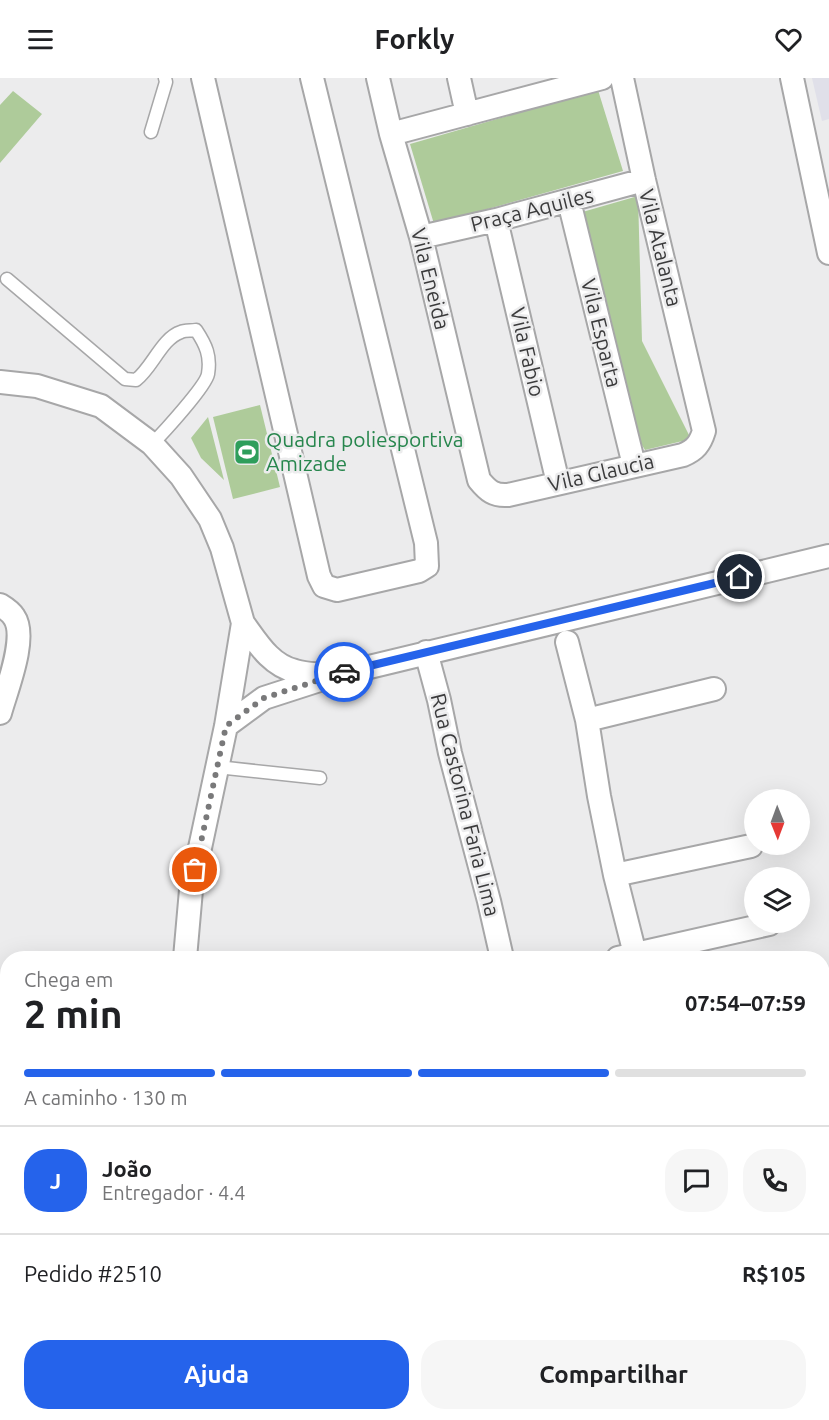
<!DOCTYPE html>
<html lang="pt">
<meta charset="utf-8">
<style>
:root{--surface:#fff;--page:#f6f6f6;--text:#202124;--muted:#757577;--line:#e0e0e0;--accent:#2563eb}
body{margin:0;font-family:Ubuntu,sans-serif;background:var(--page);color:var(--text);height:100vh;display:flex;flex-direction:column;font-size:22px;white-space:nowrap}
*{box-sizing:border-box;margin:0}
p{font-size:20px;color:var(--muted)}
.icon{flex:none;width:33px;height:33px;fill:none;stroke:currentColor;stroke-width:2;stroke-linecap:round;stroke-linejoin:round}
.map{position:relative;flex:1;overflow:hidden}
.sheet{position:absolute;left:0px;top:873px;width:830px;height:470px;display:flex;flex-direction:column;background:var(--surface);border-radius:24px 24px 0 0;box-shadow:0 6px 24px #0002}
.sheet>*{flex:none}
.needle{width:39px;rotate:179deg}
.controls{position:absolute;left:744px;top:711px;display:grid;gap:12px}
.controls a{display:grid;place-items:center;width:66px;height:66px;border-radius:50%;background:var(--surface);box-shadow:0 6px 24px #0002;font-size:30px}
.pin{position:absolute;display:grid;place-items:center;width:51px;height:51px;color:#fff;margin:-26px;border:3px solid #fff;border-radius:50%;box-shadow:0 2px 6px #0007}
.courier{position:absolute;display:grid;place-items:center;width:60px;height:60px;margin:-30px;border:4px solid #2563eb;border-radius:50%;background:#fff;color:#222;box-shadow:0 2px 8px #0007}
.head em{font-style:normal;font-weight:700}
.head div{display:flex;flex-direction:column-reverse}
.head{display:flex;align-items:center;justify-content:space-between;height:102px;padding:0 24px}
h1{font-size:39px;font-weight:700;line-height:45px}
.bar{display:grid;grid-template-columns:repeat(4,1fr);gap:9px 6px;align-content:center;height:72px;padding:0 24px}
.bar i{height:8px;border-radius:4px;background:var(--line)}
.bar .active{background:var(--accent)}
.bar p{grid-column:span 4}
.line{display:flex;align-items:center;gap:15px;padding:0 24px;border-top:2px solid var(--line)}
.line div{flex:1}
.round{display:grid;place-items:center;flex:none;width:63px;height:63px;border-radius:24px;background:var(--page)}
.button{display:flex;gap:12px;margin-top:auto;padding:12px 24px}
.button a{flex:1;height:69px;border-radius:24px;background:var(--accent);color:#fff;font-size:24px;font-weight:700;line-height:69px;text-align:center}
.button a+a{background:var(--page);color:var(--text)}
header{display:flex;justify-content:space-between;align-items:center;height:78px;padding:0 24px;background:var(--surface);font-size:27px;font-weight:700}
.map>svg:first-child{display:block}
</style>
<header><svg class="icon" aria-label="menu" viewBox="0 0 24 24"><path d="M4 6h16M4 12h16M4 18h16"/></svg>Forkly<svg class="icon" aria-label="heart" viewBox="0 0 24 24"><path d="M12 20l-8-8c-3-5 5-10 8-4 3-6 11-1 8 4z"/></svg></header>
<div class="map">
<svg width="829" height="1342" viewBox="0 0 829 1342">
<rect width="100%" height="100%" fill="#ececed"/>
<path fill="#e0e0e9" d="M812,0H829V41L822,43Z"/>
<path fill="#aecb9a" d="M598,12L623,93L434,146L410,66Z
M13,13L42,36L0,85V27Z
M638,118L642,263L691,361L645,372L632,351L579,135Z
M260,327L280,409L233,421L213,339Z
M208,339L224,402L201,380L191,360Z
M822,1279L829,1313V1342H726L725,1335H822Z"/>
<g fill="none" stroke-linecap="round" stroke-linejoin="round">
<defs>
<path id="lane" d="M151,54L166,4L165,0
M7,201L125,301L136,302C152,290 162,260 181,254C185,252 191,253 196,252C206,267 211,278 208,296C206,308 163,355 152,366
M217,689L320,700"/>
<path id="street" d="M203,0L319,498L324,508L337,512L419,493L427,488L426,465L312,0
M378,0L391,56L421,159L479,402C488,413 494,418 508,417L683,377C695,372 700,366 704,353L644,102L622,0
M459,0L467,36
M792,0L829,175
M391,56L602,0
M569,123L634,387
M496,142L558,405
M421,159L496,142L644,102
M0,304L37,308L101,328L152,366L181,398L210,441L222,470L243,545L226,648L191,812L185,880
M0,527C5,530 11,534 14,539C28,559 6,613 0,635
M243,545C257,564 270,587 295,593C304,596 315,596 324,597
M567,564L587,642L599,718L615,797L636,880
M426,574L439,622L450,675L489,823L502,880
M587,642L714,611
M226,648L264,620L332,598L829,478
M615,797L751,768
M618,880L769,846
M822,1095L824,1103
M213,1335L214,1342
M425,1335H441
M616,1335L618,1342"/>
</defs>
<use href="#lane" stroke="#a7a7a8" stroke-width="15"/>
<use href="#street" stroke="#a7a7a8" stroke-width="26"/>
<use href="#lane" stroke="#fff" stroke-width="12"/>
<use href="#street" stroke="#fff" stroke-width="22"/>
</g>
<g fill="none" stroke-linecap="round" stroke-linejoin="round">
<path stroke="#79797a" stroke-width="6" stroke-dasharray="0 10.8" d="M195,792L226,648L264,620L344,594"/>
<path stroke="#2563eb" stroke-width="8" d="M344,594L740,499"/>
</g>
<defs>
<symbol id="stadium-square" viewBox="-11 -11 22 22"><rect x="-9" y="-9" width="18" height="18" rx="4" fill="#2e9e5b" stroke="#ececed"/><path d="M0-5a6.5 5 0 1 0 0 10a6.5 5 0 1 0 0-10ZM-3.5-1.8h7v3.6h-7Z" fill="#fff"/></symbol>
</defs>
<g fill-rule="evenodd">
<use href="#stadium-square" x="232" y="359" width="30" height="30"/>
</g>
<g text-anchor="middle" stroke-width="5" stroke-linejoin="round" paint-order="stroke">
<g font-size="21" fill="#3b3b3c" stroke="#ececed">
<text transform="translate(532 132) rotate(-14)" y="7">Praça Aquiles</text>
<text transform="translate(660 170) rotate(76)" y="7">Vila Atalanta</text>
<text transform="translate(430 201) rotate(76)" y="7">Vila Eneida</text>
<text transform="translate(601 255) rotate(76)" y="7">Vila Esparta</text>
<text transform="translate(527 274) rotate(77)" y="7">Vila Fabio</text>
<text transform="translate(601 395) rotate(-13)" y="7">Vila Glaucia</text>
<text transform="translate(465 727) rotate(76)" y="7">Rua Castorina Faria Lima</text>
</g>
<g font-size="21" fill="#27864d" stroke="#ececed" text-anchor="start">
<text x="266" y="369">Quadra poliesportiva<tspan x="266" dy="24">Amizade</tspan></text>
</g>
</g>
</svg>
<div class="controls">
<a><svg class="needle" viewBox="-14 -14 28 28"><path d="M0-13l5 13h-10z" fill="#e53935"/><path d="M0 13l5-13h-10z" fill="#757577"/></svg></a>
<a><svg class="icon" aria-label="layers" viewBox="0 0 24 24"><path d="M12 4l9 5-9 5-9-5zM3 14l9 5 9-5"/></svg></a>
</div>
<div class="pin" style="left:195px;top:792px;background:#ea580c"><svg class="icon" aria-label="bag" viewBox="0 0 24 24"><path d="M5 8h14l-1 12H6zM9 8a3 3 0 0 1 6 0"/></svg></div>
<div class="pin" style="left:740px;top:499px;background:#1f2937"><svg class="icon" aria-label="home" viewBox="0 0 24 24"><path d="M3 11l9-7 9 7M6 9v11h12V9"/></svg></div>
<div class="courier" style="left:344px;top:594px"><svg class="icon" aria-label="car" viewBox="0 0 24 24"><path d="M5 17H2v-5l4-1 3-4h7l3 4 3 1v5h-3M9 17h6M6 11h13"/><circle cx="7" cy="17" r="2"/><circle cx="17" cy="17" r="2"/></svg></div>
<section class="sheet">
<div class="head"><div><h1>2 min</h1><p>Chega em</p></div><em>07:54–07:59</em></div>
<div class="bar"><i class="active"></i><i class="active"></i><i class="active"></i><i></i><p>A caminho · 130 m</p></div>
<div class="line" style="height:108px"><b class="round" style="background:var(--accent);color:#fff">J</b><div><b>João</b><p>Entregador · 4.4</p></div><a class="round"><svg class="icon" aria-label="chat" viewBox="0 0 24 24"><path d="M4 5h16v11H9l-5 4z"/></svg></a><a class="round"><svg class="icon" aria-label="phone" viewBox="0 0 24 24"><path d="M5 4h4l2 5-3 2q2 4 5 5l2-3 5 2v4C11 20 4 13 5 4z"/></svg></a></div>
<div class="line" style="height:78px"><div>Pedido #2510</div><b>R$105</b></div>
<div class="button"><a>Ajuda</a><a>Compartilhar</a></div>
</section>
</div>
